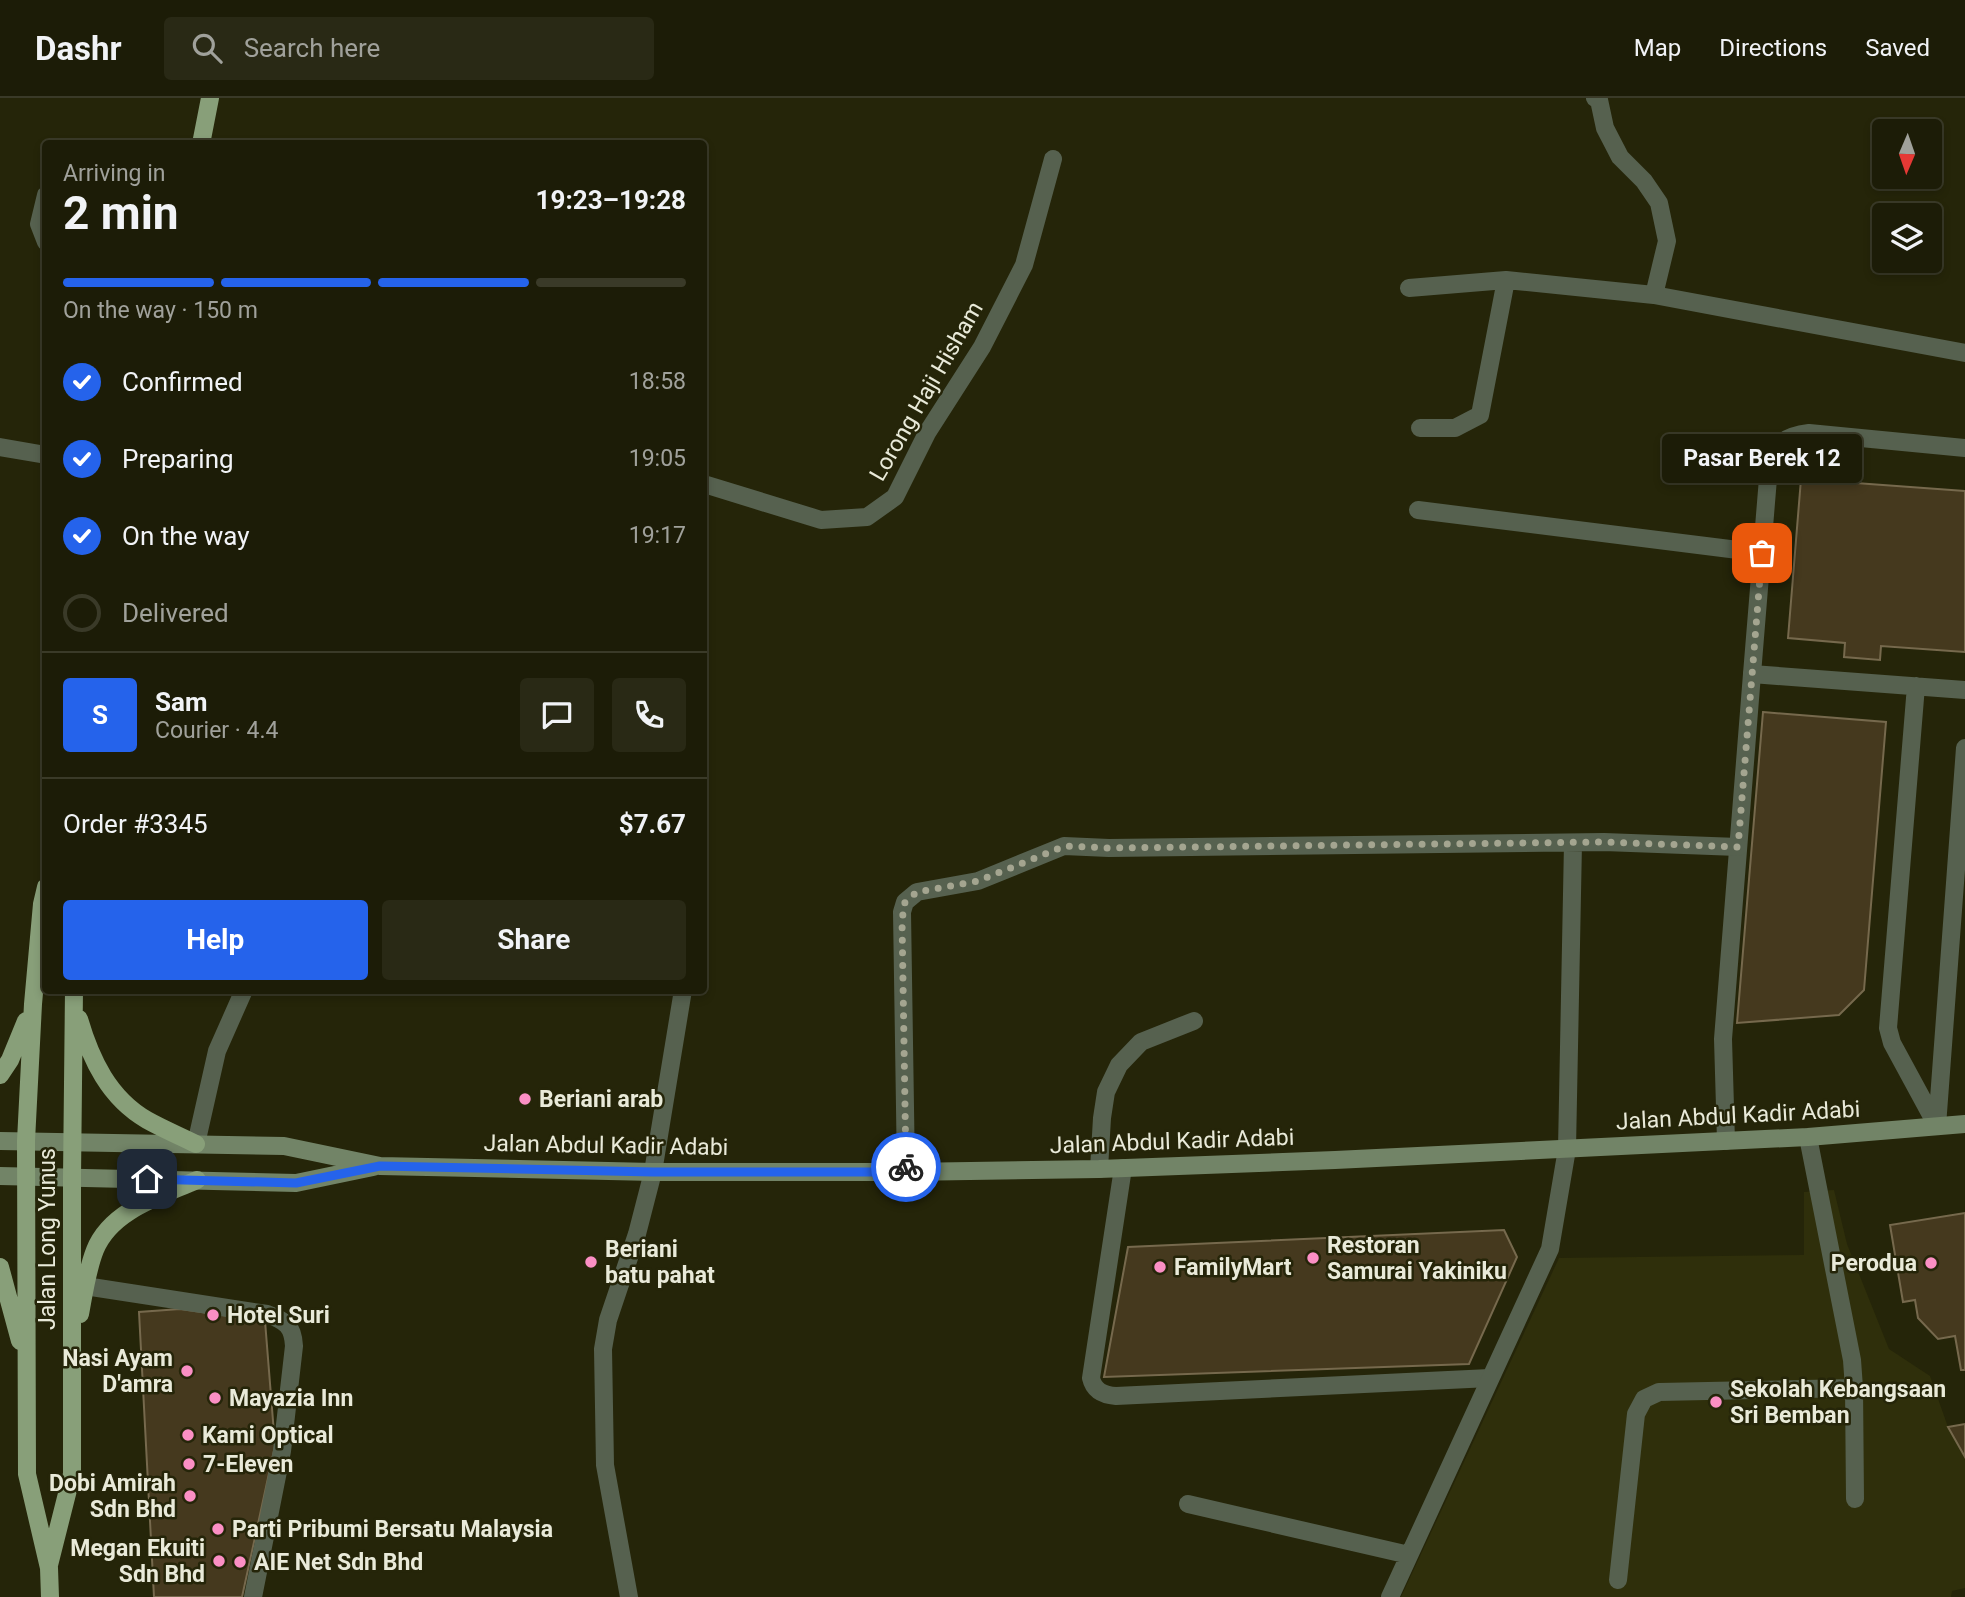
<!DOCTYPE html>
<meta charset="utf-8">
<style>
:root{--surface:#1c1c07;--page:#292915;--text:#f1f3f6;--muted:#a0a19b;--line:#3a3a28;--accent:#2563eb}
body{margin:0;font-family:Roboto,sans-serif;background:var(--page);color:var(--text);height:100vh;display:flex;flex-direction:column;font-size:26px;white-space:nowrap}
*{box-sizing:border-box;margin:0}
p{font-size:23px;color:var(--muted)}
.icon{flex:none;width:38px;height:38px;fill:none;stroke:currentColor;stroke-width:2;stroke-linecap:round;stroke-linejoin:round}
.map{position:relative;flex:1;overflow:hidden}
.drawer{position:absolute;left:42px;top:42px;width:665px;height:854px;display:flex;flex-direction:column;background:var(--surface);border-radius:7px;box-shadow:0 4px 10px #0003,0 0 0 2px var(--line)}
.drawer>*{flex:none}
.needle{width:46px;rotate:182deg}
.tools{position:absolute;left:1872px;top:21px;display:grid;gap:14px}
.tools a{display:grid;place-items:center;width:70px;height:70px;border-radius:7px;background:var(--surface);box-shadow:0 4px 10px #0003,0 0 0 2px var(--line);font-size:35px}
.pin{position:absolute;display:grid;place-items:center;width:60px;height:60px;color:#fff;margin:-30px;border-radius:14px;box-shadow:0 4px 10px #0006}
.courier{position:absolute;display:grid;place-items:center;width:70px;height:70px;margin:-35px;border:5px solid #2563eb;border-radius:50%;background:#fff;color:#222;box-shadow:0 2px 9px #0007}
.bubble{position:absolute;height:49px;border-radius:7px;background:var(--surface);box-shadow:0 4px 10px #0003,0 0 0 2px var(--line);font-size:23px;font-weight:700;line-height:49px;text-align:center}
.head em{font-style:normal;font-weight:700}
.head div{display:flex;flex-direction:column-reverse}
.head{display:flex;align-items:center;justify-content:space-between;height:119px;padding:0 21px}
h1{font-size:46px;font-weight:700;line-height:52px}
.bar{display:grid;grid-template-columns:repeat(4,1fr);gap:10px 7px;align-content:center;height:84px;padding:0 21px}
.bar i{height:9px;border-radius:5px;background:var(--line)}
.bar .selected{background:var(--accent)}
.bar p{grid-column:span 4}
.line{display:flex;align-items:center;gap:18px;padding:0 21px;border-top:2px solid var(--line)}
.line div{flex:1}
.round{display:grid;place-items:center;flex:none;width:74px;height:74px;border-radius:7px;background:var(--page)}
ol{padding:0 21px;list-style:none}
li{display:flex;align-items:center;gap:21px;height:77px}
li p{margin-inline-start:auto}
li .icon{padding:7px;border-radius:50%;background:var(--accent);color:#fff;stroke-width:4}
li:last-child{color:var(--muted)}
li i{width:38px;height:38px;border:4px solid var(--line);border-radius:50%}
.action{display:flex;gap:14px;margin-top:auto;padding:14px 21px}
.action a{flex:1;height:80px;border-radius:7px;background:var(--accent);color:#fff;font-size:28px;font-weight:700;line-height:80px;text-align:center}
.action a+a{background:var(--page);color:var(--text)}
header{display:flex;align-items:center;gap:42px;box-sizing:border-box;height:98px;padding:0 35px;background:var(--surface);border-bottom:2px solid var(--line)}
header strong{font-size:33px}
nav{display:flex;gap:38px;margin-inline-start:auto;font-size:24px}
.search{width:490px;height:63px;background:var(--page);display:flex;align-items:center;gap:18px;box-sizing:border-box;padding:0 24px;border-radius:7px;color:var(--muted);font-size:26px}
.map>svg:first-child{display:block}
</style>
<header>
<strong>Dashr</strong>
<div class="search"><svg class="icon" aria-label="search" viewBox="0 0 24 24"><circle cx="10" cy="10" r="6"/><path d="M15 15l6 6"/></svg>Search here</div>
<nav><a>Map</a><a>Directions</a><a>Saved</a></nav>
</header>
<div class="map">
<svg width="1965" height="1499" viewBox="0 0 1965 1499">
<rect width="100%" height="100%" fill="#252509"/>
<path fill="#2f2f0b" d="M1834,1092L1847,1146L1889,1251L1930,1278L1948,1329L1965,1359V1490L1952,1493L1951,1499H1401L1559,1160L1804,1157V1094Z"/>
<path fill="#45391e" stroke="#76694d" stroke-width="2" d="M1801,381L1965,393V554L1881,548L1880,562L1844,559L1845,545L1788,540Z
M1763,614L1886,624L1864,892L1839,917L1737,925Z
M1965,1115V1272H1961L1955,1238L1938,1241L1918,1220L1915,1202L1903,1204L1890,1127Z
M1504,1132L1517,1159L1469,1266L1104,1279L1128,1149Z
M180,1211L265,1223L275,1348L242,1499H154L139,1214Z
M1965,1326V1359L1948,1329Z"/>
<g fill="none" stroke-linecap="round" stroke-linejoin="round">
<path stroke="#56614f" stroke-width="18" d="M46,97L39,126L46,144
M1808,1039L1852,1262L1854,1290L1855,1401
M1726,1043L1723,941L1752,576
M196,1046L217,953L244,892
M1123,1070L1091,1280C1094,1293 1103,1297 1116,1298L1490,1280
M1099,1071L1102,1020L1106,994L1119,967L1141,944L1194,923
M85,1188L267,1216C286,1223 293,1228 294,1248L282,1353L253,1499
M1618,1482L1636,1316L1644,1301L1659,1294L1854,1290"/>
<path stroke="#56614f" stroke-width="18" d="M1595,0L1599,2L1605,30L1620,59L1644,83L1659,105L1667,143L1654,197
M1409,190L1506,182
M1420,330H1455L1480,317L1506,182L1654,197L1965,255
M0,349L46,357
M1965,350L1809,335C1785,338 1776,345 1769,368L1752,576L1965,592
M704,386L821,422L867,419L895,399L927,335L982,249L1024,167L1053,61
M1418,412L1762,455
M1916,588L1888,930L1892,945L1937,1028
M1937,1028L1965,650
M906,1074L902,814L905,804L917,794L978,783L1064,748L1109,750L1604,744L1738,749
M1188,1406L1409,1457
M629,1499L605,1367L603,1251L608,1222L637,1136L653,1074L683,892
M1390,1499L1550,1151L1567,1051L1573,745"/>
<path stroke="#728467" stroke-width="18" d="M0,1043L284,1048L380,1068L653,1074H906L1099,1071L1335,1062L1808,1039L1965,1026
M0,1078L296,1085L373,1069"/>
<path stroke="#889f79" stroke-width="18" d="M201,46L210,0
M46,789L42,806L33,906L26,1043L27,1376L49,1470L50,1499
M79,921C91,962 109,1000 147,1022C163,1031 180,1038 196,1046
M0,977L10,962L26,923
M0,1169L20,1243
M80,1216C84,1195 87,1172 95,1152C111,1112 161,1098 197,1082
M49,1467L72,1376V1080L74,892"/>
</g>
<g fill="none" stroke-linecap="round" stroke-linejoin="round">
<path stroke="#a4a590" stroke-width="7" stroke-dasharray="0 12.6" d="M906,1069L902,822L905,804L917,794L978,783L1065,748L1109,750L1604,744L1738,749L1762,455"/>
<path stroke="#2563eb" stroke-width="9" d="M147,1081L296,1085L380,1068L653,1074H906V1069"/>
</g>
<g fill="#fb8fc4" stroke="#252509" stroke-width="2.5">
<circle cx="525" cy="1001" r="7"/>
<circle cx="1313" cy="1160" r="7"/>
<circle cx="591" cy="1164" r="7"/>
<circle cx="1931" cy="1165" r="7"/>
<circle cx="1160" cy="1169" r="7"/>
<circle cx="213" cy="1217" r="7"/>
<circle cx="187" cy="1273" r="7"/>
<circle cx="215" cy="1300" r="7"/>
<circle cx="1716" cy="1304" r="7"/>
<circle cx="188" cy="1337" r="7"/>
<circle cx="189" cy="1366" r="7"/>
<circle cx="190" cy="1398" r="7"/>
<circle cx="218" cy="1431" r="7"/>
<circle cx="219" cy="1463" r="7"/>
<circle cx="240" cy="1464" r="7"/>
</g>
<g text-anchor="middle" stroke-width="5" stroke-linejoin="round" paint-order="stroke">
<g font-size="23" fill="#e9ead9" stroke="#252509">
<text transform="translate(926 293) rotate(-60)" y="8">Lorong Haji Hisham</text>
<text transform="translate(1738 1017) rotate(-3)" y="8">Jalan Abdul Kadir Adabi</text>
<text transform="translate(1172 1043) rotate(-2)" y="8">Jalan Abdul Kadir Adabi</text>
<text transform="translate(606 1047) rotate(1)" y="8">Jalan Abdul Kadir Adabi</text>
<text transform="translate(47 1141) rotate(-90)" y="8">Jalan Long Yunus</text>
</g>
<g font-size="23" font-weight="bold" fill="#e9ead9" stroke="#252509" text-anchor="start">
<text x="539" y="1009">Beriani arab</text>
<text x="1327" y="1155">Restoran<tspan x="1327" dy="26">Samurai Yakiniku</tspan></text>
<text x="605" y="1159">Beriani<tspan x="605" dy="26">batu pahat</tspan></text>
<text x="1917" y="1173" text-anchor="end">Perodua</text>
<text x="1174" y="1177">FamilyMart</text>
<text x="227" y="1225">Hotel Suri</text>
<text x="173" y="1268" text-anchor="end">Nasi Ayam<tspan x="173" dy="26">D'amra</tspan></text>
<text x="1730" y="1299">Sekolah Kebangsaan<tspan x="1730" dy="26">Sri Bemban</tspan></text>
<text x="229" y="1308">Mayazia Inn</text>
<text x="202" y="1345">Kami Optical</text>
<text x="203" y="1374">7-Eleven</text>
<text x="176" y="1393" text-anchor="end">Dobi Amirah<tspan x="176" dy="26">Sdn Bhd</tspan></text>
<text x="232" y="1439">Parti Pribumi Bersatu Malaysia</text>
<text x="205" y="1458" text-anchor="end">Megan Ekuiti<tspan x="205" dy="26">Sdn Bhd</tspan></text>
<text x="254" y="1472">AIE Net Sdn Bhd</text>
</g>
</g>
</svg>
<div class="tools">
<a><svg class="needle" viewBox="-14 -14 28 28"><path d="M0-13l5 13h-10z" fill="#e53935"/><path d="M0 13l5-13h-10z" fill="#a0a19b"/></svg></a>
<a><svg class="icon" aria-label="layers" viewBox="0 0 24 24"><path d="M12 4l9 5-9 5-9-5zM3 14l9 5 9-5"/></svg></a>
</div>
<div class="pin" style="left:1762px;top:455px;background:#ea580c"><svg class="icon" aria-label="bag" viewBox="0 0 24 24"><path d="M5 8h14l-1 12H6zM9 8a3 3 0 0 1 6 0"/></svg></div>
<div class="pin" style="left:147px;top:1081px;background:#1f2937"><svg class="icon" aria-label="home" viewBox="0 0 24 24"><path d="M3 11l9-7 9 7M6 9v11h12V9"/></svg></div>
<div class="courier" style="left:906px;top:1069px"><svg class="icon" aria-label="bike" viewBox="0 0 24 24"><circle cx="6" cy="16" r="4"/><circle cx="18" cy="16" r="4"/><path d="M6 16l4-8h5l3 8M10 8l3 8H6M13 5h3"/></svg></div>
<div class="bubble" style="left:1662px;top:336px;width:200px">Pasar Berek 12</div>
<section class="drawer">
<div class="head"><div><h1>2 min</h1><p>Arriving in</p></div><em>19:23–19:28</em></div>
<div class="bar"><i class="selected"></i><i class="selected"></i><i class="selected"></i><i></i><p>On the way · 150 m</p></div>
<ol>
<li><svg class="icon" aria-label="check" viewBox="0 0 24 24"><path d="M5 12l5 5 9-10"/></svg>Confirmed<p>18:58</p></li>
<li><svg class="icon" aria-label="check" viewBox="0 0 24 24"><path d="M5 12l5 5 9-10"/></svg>Preparing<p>19:05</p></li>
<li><svg class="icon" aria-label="check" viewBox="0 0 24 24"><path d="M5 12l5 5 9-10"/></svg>On the way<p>19:17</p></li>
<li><i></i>Delivered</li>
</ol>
<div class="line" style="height:126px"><b class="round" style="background:var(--accent);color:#fff">S</b><div><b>Sam</b><p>Courier · 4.4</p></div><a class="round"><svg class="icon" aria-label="chat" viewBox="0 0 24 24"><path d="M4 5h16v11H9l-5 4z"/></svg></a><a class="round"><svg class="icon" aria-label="phone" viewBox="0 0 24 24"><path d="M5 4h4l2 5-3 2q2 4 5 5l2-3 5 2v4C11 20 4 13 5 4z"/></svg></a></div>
<div class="line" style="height:91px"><div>Order #3345</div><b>$7.67</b></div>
<div class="action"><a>Help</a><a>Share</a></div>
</section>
</div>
